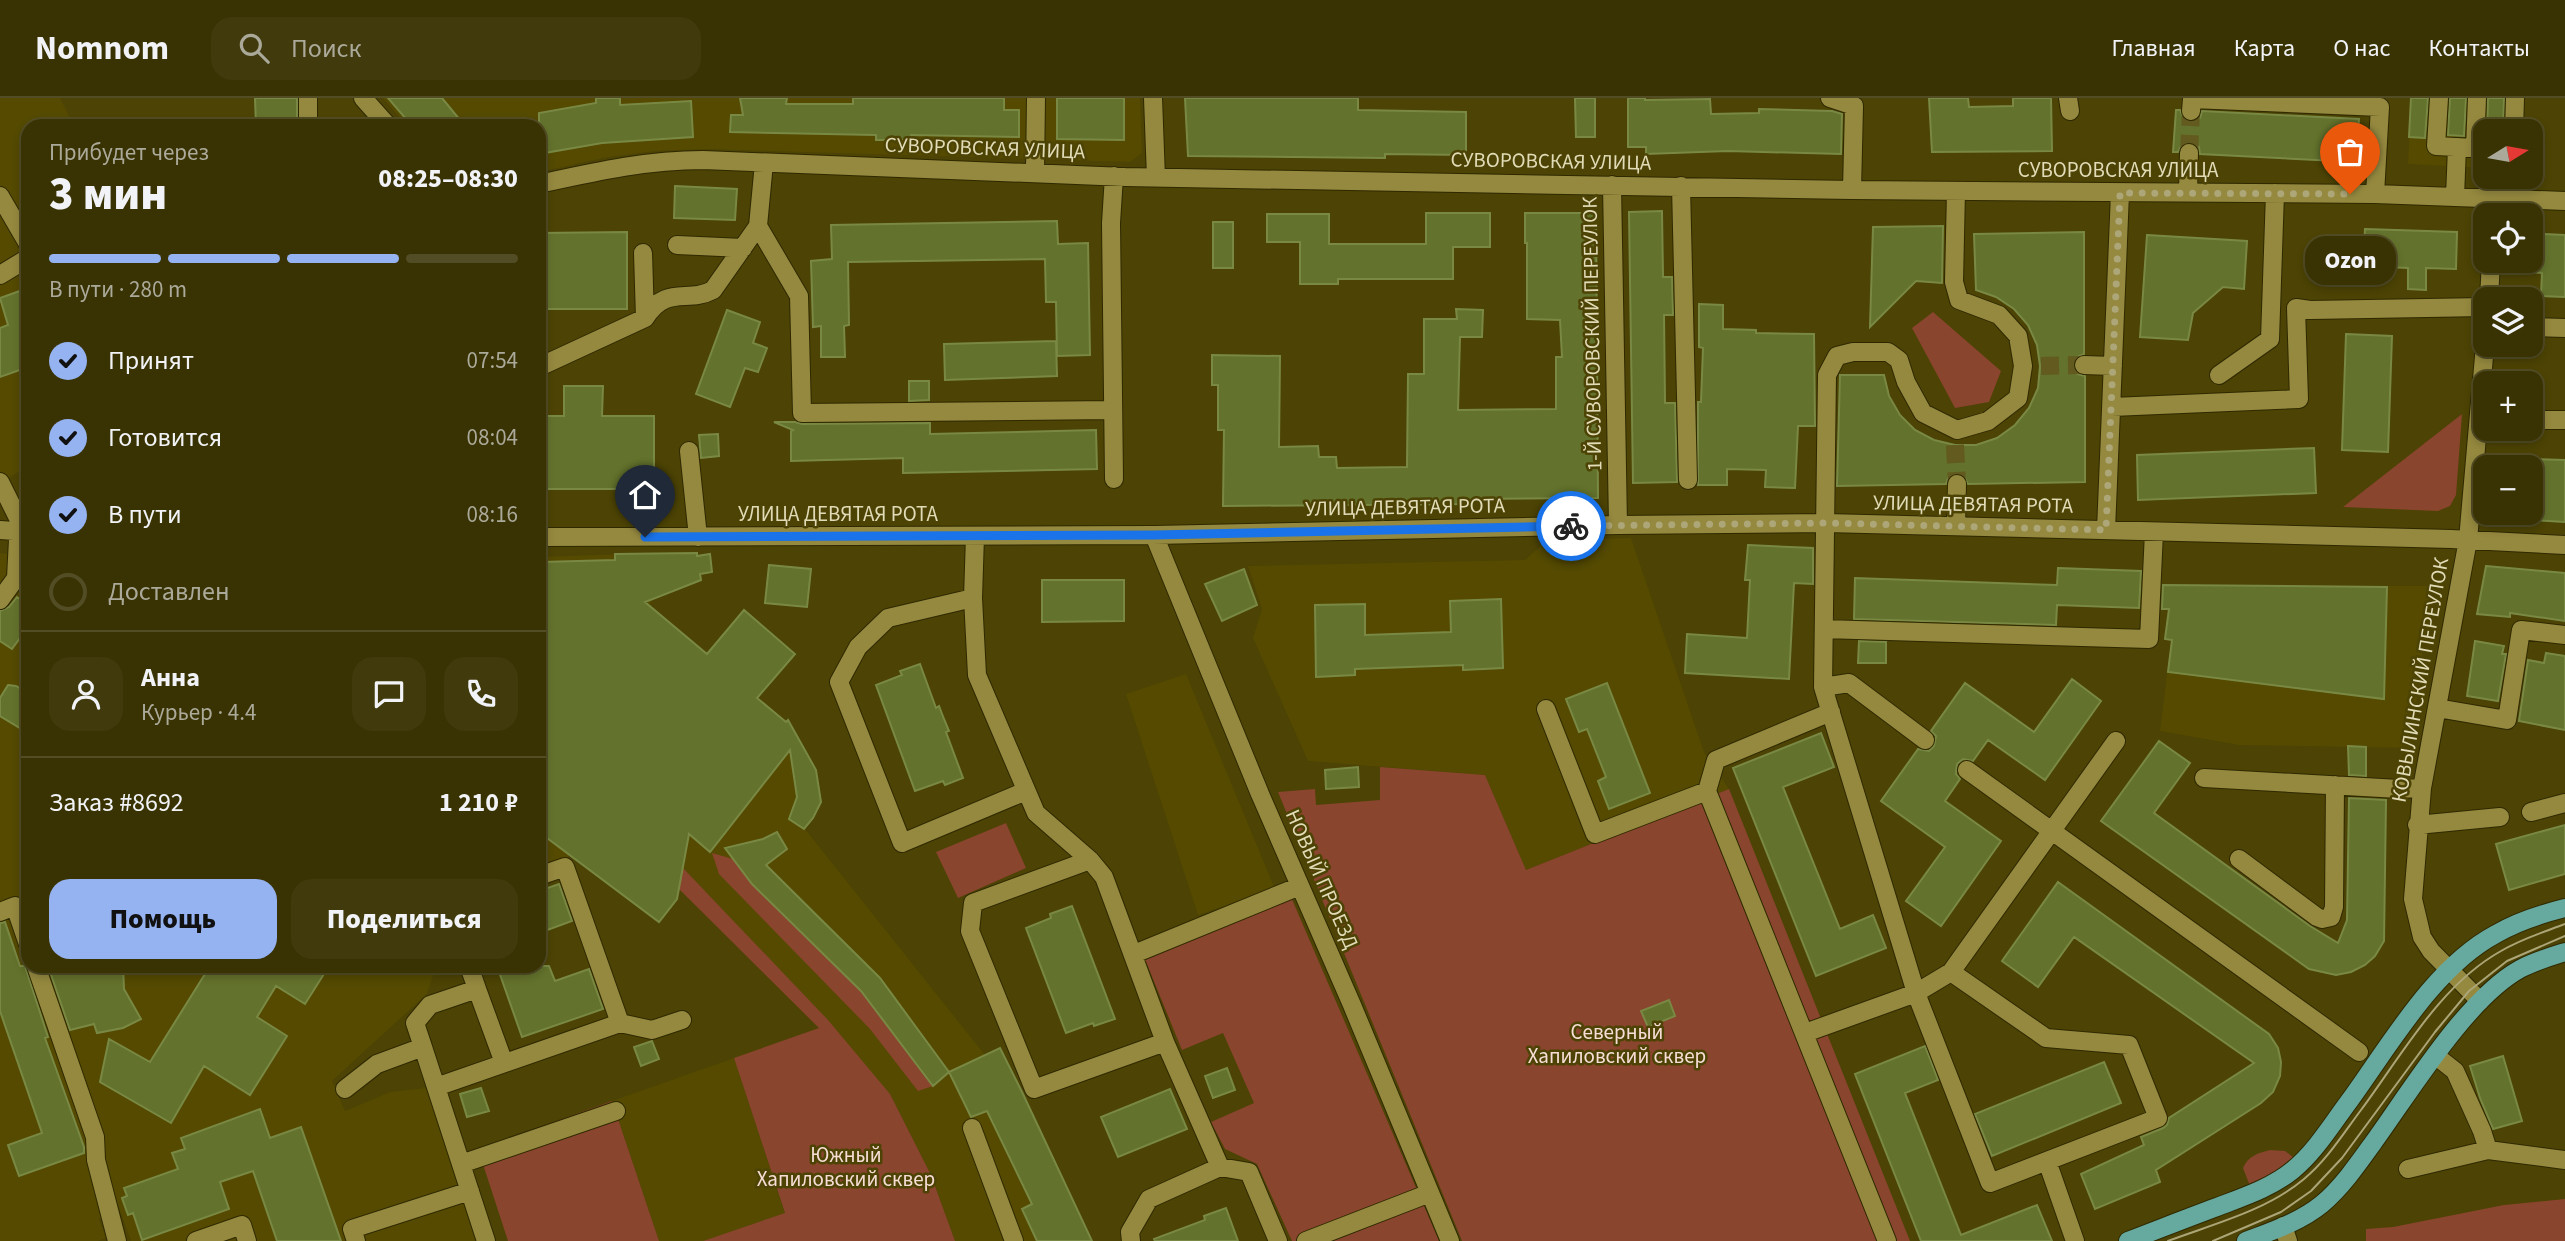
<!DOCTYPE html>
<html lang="ru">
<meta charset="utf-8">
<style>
:root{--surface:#393203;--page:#403a0d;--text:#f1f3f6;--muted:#abaa9a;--line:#534d25;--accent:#95b2f1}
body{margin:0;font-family:"Source Sans 3",sans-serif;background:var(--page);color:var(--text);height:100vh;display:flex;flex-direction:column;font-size:26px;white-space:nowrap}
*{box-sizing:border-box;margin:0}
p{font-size:23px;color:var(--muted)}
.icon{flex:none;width:38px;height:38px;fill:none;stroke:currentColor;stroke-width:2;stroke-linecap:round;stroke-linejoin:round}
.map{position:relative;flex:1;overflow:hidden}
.drawer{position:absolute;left:21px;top:21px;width:525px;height:854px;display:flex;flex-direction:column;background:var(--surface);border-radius:21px;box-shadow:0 4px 10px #0003,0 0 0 2px var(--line)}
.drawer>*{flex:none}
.needle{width:46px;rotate:79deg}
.tools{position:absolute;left:2473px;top:21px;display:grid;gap:14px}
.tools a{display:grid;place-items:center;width:70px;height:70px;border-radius:14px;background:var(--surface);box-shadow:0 4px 10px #0003,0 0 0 2px var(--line);font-size:35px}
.pin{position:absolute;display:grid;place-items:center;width:60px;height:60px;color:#fff;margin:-72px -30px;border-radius:50% 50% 50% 0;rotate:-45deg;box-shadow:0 0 7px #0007}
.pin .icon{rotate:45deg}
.courier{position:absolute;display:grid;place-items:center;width:70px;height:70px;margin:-35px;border:5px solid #1a73e8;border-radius:50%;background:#fff;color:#222;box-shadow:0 2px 9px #0007}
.bubble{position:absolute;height:49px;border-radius:21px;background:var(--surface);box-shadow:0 4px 10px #0003,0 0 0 2px var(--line);font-size:23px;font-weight:800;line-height:49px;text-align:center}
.overview em{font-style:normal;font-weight:800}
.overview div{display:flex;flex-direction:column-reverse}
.overview{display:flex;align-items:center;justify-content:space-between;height:119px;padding:0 28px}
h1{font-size:46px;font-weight:800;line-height:52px}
.bar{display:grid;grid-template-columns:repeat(4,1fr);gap:10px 7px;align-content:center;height:84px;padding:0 28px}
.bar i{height:9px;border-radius:5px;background:var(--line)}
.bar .selected{background:var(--accent)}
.bar p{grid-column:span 4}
.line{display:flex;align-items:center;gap:18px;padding:0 28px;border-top:2px solid var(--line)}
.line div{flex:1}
.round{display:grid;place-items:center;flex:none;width:74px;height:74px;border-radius:21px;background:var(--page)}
ol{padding:0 28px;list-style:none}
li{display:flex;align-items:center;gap:21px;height:77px}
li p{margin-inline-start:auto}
li .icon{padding:7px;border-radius:50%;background:var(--accent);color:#111;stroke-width:4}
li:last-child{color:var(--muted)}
li i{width:38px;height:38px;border:4px solid var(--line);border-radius:50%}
.primary-button{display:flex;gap:14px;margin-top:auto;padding:14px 28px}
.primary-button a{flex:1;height:80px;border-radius:21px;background:var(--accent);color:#111;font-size:28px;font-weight:800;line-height:80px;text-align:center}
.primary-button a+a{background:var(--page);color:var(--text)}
header{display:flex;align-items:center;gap:42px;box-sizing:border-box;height:98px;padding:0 35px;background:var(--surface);border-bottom:2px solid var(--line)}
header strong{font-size:33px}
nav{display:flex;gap:38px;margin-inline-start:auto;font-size:24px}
.search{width:490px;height:63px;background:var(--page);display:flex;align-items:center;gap:18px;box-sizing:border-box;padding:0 24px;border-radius:21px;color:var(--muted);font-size:26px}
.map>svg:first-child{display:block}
</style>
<header>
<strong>Nomnom</strong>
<div class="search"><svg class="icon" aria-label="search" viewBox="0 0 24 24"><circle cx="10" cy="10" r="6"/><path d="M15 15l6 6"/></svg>Поиск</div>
<nav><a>Главная</a><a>Карта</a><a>О нас</a><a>Контакты</a></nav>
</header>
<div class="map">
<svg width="2565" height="1143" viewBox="0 0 2565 1143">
<rect width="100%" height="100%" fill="#4c4304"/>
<path fill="#554a00" d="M0,0H60L74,28H28V378L25,380L20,373L0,385Z
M383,0H1140L1142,55L1130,64L704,51L655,53L608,59L539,74V28H407Z
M2411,0H2505L2504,33H2485V70L2408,66Z
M1631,440L1704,654L1729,691L1526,772L1485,677L1308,663L1253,540L1262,511L1248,468L1525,462L1547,442Z
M0,455L28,458V868H436L427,896L332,983L345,1013L390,994L426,990L476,1143H131L117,1104L99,1121L106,1140L98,1143H0Z
M648,455H697L698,458L710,456L712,474L701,476V482L653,501L649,507L786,623L799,642L818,678L821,704L813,720L805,731L985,957L1000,950L1092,1143H955L931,1077L890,996L679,791L673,806L659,824L570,758L539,768V459Z
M2164,487L2430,488L2411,650L2239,647L2160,633L2171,543L2165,541L2168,519H2174L2175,509L2162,508Z
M1186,576L1275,791L1198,817L1126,596Z
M734,960L785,1116L703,1143H659L612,1003Z"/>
<path fill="#89452d" d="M1933,214L2001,273L1989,304L1955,310L1912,230Z
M2462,316L2456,397L2450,408L2438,413L2343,409Z
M1380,669L1485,677L1526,772L1729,691L1910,1143H1462L1278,694L1315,691L1316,707L1380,702Z
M1006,725L1026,770L958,800L936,754Z
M712,755L733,761L752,786L861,893L933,988L918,993L870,931L719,776Z
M683,770L828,922L890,996L931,1077L955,1143H703L785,1115L734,960L819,930L679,791Z
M1291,799L1439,1143H1292L1257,1066L1225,1051L1211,1024L1254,1005L1223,935L1182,952L1144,859Z
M612,1003L659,1143H508L478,1051Z
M2270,1052L2285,1053L2293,1059L2270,1078L2250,1088L2243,1070C2248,1058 2258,1055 2270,1052Z
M2565,1101V1143H2366V1131L2393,1129L2504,1107Z"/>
<path fill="#63722c" stroke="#798944" stroke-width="2" d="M255,0H297V28H256Z
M388,0H442L465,28H412Z
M596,0H620V7L691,3L693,39L602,45L539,56V15L596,5Z
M740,0H787L786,6H853V0H1004V12H1019V39L911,37V42H876V37L730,34L731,17H743Z
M1057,0H1124V42L1057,41Z
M1185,0H1358V12L1466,14V57L1385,56V60L1188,58Z
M1575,0H1595V39H1576Z
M1628,0H1645V2L1710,1L1711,16L1759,15V11L1832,13L1842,16L1841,56L1728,53L1646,56V49H1628Z
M1929,0H1968L1969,9L2013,8V0H2051L2052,53L1932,54Z
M2411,0H2428L2425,40L2409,39Z
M2450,0H2466L2464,38L2448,37Z
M2488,0H2504L2503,33H2487Z
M2176,12H2180L2184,22L2191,24L2200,20L2202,13L2359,21L2356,64L2200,56L2199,49L2190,44L2183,45L2178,54H2173Z
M675,88L737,91L735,122L674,120Z
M1662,113L1663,179H1672L1673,217H1664L1665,305H1675L1677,384L1633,385L1629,114Z
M1426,115H1490V149H1453V181H1338V186H1300V144H1267V116H1329V146H1426Z
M1525,115H1596L1598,400L1474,401V406L1223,408L1224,332H1218V287H1212V257L1280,258L1279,349L1318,348L1319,359H1336L1337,370L1407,369L1408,276H1424V221H1457L1456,211L1483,212L1482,239H1460L1458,312L1556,311V259H1562L1560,222L1527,221V145H1525Z
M1057,123L1058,146L1088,145L1090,257L1057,258L1056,204H1046L1045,161L848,164L849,227L844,228L845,259H821V228L813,229L811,163L832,161L831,127Z
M1213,124H1233V170H1213Z
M1943,128L1942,185L1916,183L1870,229L1873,129Z
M2365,131L2457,134L2456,171L2426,170V192L2408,191V170L2363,168Z
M627,134V211H539V135Z
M2084,134V256L2075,260L2073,267L2077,276L2085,278V384L1968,386L1963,377L1957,375L1948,380L1946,386L1837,388L1840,277H1884L1889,298L1900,317L1915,332L1934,342L1955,347H1976L1997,340L2015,327L2029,310L2038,290L2040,268L2037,247L2028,227L2014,211L1996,199L1976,192L1974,136Z
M2544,136L2565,137V199L2541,198L2542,175L2530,174V151L2543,152Z
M2147,137L2247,143L2244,191L2223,189L2193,215L2188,242L2140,239Z
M28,190V269L0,279V230L8,227L0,200Z
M1699,206L1723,207V231L1756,232V235L1814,236L1815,328H1798L1795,390L1765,389L1766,372L1727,371V387H1698V304H1701L1703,250L1699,249Z
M727,212L760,224L753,245L767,250L758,274L745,270L730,309L696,296Z
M2346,236L2392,238L2388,354L2342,352Z
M1056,243L1057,278L945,282L944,246Z
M909,283H929V302L909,303Z
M564,288H603L602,318H654V391H539V318H564Z
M774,324H795L802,326L930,325V336L1096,332L1097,371L903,375V360L791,363V333L793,332Z
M718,336L719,358L701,360L699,337Z
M2314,350L2316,395L2138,402L2137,357Z
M2530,361L2565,362V424L2530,422Z
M1748,447L1813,450V486L1794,485L1789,581L1685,575L1687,536L1747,540L1750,482H1745Z
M697,455V458L710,456L712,474L700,476L701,482L645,504L707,556L744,512L795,556L757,600L786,624L788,622L816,672L821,704L813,720L804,731L789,721L797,699L790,652L710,754L689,736L677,801L659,824L539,734V484L544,487L542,464L615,462V456Z
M769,467L811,471L807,509L765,505Z
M2486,468L2565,475V523L2510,515V519L2477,516Z
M2058,470L2141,473L2139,510L2057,507L2056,527L1854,521L1855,480L2057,487Z
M1244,471L1257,507L1222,523L1205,486Z
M1042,482H1124V523L1042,524Z
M2163,487L2387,489L2384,601L2168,574L2172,542L2165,541L2169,511H2162Z
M17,499L28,507V529L12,551L0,543V513L9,509Z
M1501,501L1503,570L1463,572V567L1355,571V577L1316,579L1315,507L1365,506V537L1451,534L1450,503Z
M1859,543L1886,544V565H1858Z
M2475,543L2504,548L2502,556H2506L2498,603L2467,598Z
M2546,555L2565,558V632L2519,623L2528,562L2544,565Z
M920,566L936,610L939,608L944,621L949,633L946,634L963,680L945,687L943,683L915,693L876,587L902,577L900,573Z
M2072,581L2101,603L2045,682L1988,642L1973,663L1963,661L1957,666L1956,676L1960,681L1945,703L2001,743L1941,828L1906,803L1945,749L1881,703L1918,651L1929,653L1934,648L1936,638L1931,633L1965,585L2034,634Z
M1607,585L1650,695L1609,711L1598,683L1606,679L1587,631L1579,634L1566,601Z
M8,587L16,588L28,595V635L0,618V600Z
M1821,635L1834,669L1783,689L1840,831L1873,817L1886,850L1816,878L1733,670Z
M2159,643L2190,665L2154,715L2310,828L2338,845L2347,822L2349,700L2386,702L2384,843L2375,858L2365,867L2351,874L2336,877L2309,871L2101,723Z
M2348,648L2366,649V678L2349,677Z
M1358,669L1359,689L1326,691L1325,672Z
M2565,727V776L2509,792L2496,746Z
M777,734L787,751L766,767L880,880L949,974L933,988L861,893L752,786L725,750L763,741Z
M2058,784L2269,936L2278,950L2281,964L2280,978L2273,994L2261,1005L2156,1072L2160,1084L2095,1111L2081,1076L2144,1047L2141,1039L2163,1030L2167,1027L2169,1020L2254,965L2074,839L2038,889L2002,863Z
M559,786L572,823L539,835V793Z
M1072,808L1115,921L1094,928L1093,925L1066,935L1026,830L1051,820L1050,816Z
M5,824L20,868H25L48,939L45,940L84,1049V1055L19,1078L8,1047L42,1035L0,913V825Z
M48,868H123L124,891L141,921L123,930L97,935L94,926L70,932Z
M210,868H329L305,906L276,888L257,919L287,938L250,997L204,968L171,1025L100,984L109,941L150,964Z
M497,868H549L555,883L589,871L603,911L522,939Z
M1669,902L1675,918L1648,929L1641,913Z
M652,943L659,961L641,968L634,949Z
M1925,948L1938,982L1905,995L1961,1137L2037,1107L2052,1143H1921L1855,976Z
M1000,950L1023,996L1092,1143H1037L1022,1111L1032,1106L987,1013L971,1019L949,974Z
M2503,958L2522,1023L2493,1031L2480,1000L2470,968Z
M2104,964L2121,1005L1992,1058L1975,1016Z
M1227,970L1235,992L1213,1000L1205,978Z
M481,990L489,1013L467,1019L460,996Z
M1170,991L1187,1031L1118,1059L1101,1019Z
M260,1011L270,1040L301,1029L341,1143H277L253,1073L220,1084L229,1111L142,1142L133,1115L128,1117L122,1100L127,1098L124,1090L178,1071L172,1055L185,1051L181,1040Z
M1226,1110L1238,1143H1155L1154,1141L1205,1122L1204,1118Z"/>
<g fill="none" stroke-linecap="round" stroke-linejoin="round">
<path stroke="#625a1f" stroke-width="18" stroke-dasharray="18 9" stroke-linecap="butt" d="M2189,55L2191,13
M2041,268L2084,267
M1955,347L1957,386"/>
<defs>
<path id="minor" d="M363,0L388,28
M1153,0L1156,80
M1830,0L1854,8L1852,92
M2068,0L2070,13
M2439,0L2436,48L2475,50L2477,0
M2191,13L2192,1L2380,9L2375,96
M308,28V0
M2514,33L2515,0
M764,65L758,128L799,198L802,315L1113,312
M1035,74L1036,0
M1114,78L1111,125L1114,381
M539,86C594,74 646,62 703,62L1125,79L1852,92L2375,96L2565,103
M1612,87L1618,427
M1681,88L1688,382
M2188,95L2189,55
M0,98L28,146
M2455,99L2457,49
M2511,101L2512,79
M677,147L743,150
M643,155L645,220
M0,177L28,160
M2489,201L2491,163
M2530,229L2565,230
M2084,267L2113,268
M539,269L645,220C667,186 687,206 713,192L758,128
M2219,277L2270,241L2275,95
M2112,309L2299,301L2296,210L2310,212L2485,209
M2530,322H2565
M689,353L698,439
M0,384L19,422L16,480L0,502
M1956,428L1957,386
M0,432L28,434
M2106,432L2120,95
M1154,437L1260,696L1352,907L1450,1143
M975,438L973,500L977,577L1036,715L1090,762L1104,779L1165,944L1220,1069L1249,1074L1278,1143
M539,439L1154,437L1618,427L1826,425L2451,441L2565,447
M973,500L888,520L858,549L839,584L902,745L1026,693
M1824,531L2149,541L2154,434
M1823,589L1916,895L1990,1085L2158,1020L2129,947L2046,940L1951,874
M2437,610L2507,622L2521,532L2565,537
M1546,611L1595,736L1707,693
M1831,614L1716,662L1707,693L1887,1143
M1925,642L1849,585L1823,589L1827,277L1837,258L1853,254H1888L1899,262L1906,284L1923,315L1957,332L1988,323L2018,300L2023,268L2018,238L1999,217L1959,202L1954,184L1956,93
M1967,672L2359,954
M2204,680L2399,691L2422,690
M2531,714L2565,705
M2417,727L2500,719
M2239,761L2317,819L2322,821L2331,819L2334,809L2335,687
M1090,762L973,805L970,833L1034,991L1165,944
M0,814L15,808L28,846
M1134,856L1300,788
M36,868L95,1039L96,1062L117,1143
M477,891L504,965
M2480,903L2431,853L2422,839L2413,801L2422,690L2468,442L2485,247
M620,925L652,932L682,922
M1805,935L1916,895L1951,874L2116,643
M423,949L415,925L430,907L477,891L469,868
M2436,958L2455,973L2482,1033L2488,1052L2565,1062
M436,989L620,925L565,769L539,778
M345,991L377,966L423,949L486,1143
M972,1030L1014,1143
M2047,1063L2075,1143
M461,1066L616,1013
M2408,1071L2488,1052
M2283,1128L2288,1143
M196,1143L242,1127L247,1143
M356,1143L352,1131L470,1093
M1131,1143L1130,1134L1149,1101L1220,1069
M1306,1143L1430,1095"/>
<path id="major" d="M2128,1143C2157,1132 2187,1120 2217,1109C2243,1099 2271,1090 2293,1072C2316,1053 2332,1026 2350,1002C2390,947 2434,869 2496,836C2518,823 2541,816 2565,810
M2246,1143C2272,1133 2300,1124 2322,1106C2342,1089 2358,1066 2373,1045C2410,994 2466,901 2520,871C2535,863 2549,859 2565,854"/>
</defs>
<use href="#minor" stroke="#2f2900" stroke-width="20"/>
<use href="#major" stroke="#2f2900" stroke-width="20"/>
<use href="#minor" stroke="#95893f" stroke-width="18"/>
<use href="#major" stroke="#66a99f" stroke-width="18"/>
<path stroke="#aca577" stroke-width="2" d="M2168,1143C2213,1126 2266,1113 2304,1081C2327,1062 2343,1036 2361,1012C2402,957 2440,887 2501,853C2521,841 2544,834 2565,826
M2213,1143L2281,1114L2311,1093L2342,1060L2435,934L2469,893L2507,863L2565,838"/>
</g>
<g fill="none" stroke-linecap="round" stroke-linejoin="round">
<path stroke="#ada678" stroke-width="7" stroke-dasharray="0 12.6" d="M1571,428L1826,425L2106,432L2120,95L2350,96"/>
<path stroke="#1a73e8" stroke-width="9" d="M645,439L1154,437L1571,428"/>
</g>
<g text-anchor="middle" stroke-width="5" stroke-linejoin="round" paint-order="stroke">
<g font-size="21" fill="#e1dbb7" stroke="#4c4304">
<text transform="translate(985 50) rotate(2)" y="7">СУВОРОВСКАЯ УЛИЦА</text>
<text transform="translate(1551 63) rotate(1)" y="7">СУВОРОВСКАЯ УЛИЦА</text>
<text x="2118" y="79">СУВОРОВСКАЯ УЛИЦА</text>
<text transform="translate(1592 236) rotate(-91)" y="7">1-Й СУВОРОВСКИЙ ПЕРЕУЛОК</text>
<text transform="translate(1973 406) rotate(1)" y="7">УЛИЦА ДЕВЯТАЯ РОТА</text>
<text transform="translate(1405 409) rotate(-1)" y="7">УЛИЦА ДЕВЯТАЯ РОТА</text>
<text x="838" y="423">УЛИЦА ДЕВЯТАЯ РОТА</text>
<text transform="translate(2420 582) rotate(-80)" y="7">КОВЫЛИНСКИЙ ПЕРЕУЛОК</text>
<text transform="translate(1322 781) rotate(66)" y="7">НОВЫЙ ПРОЕЗД</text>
</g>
<g font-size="21" fill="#f7ddd5" stroke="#4c4304">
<text x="1617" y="941">Северный<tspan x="1617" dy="24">Хапиловский сквер</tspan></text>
<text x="846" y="1064">Южный<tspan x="846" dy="24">Хапиловский сквер</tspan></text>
</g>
</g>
</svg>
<div class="tools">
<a><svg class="needle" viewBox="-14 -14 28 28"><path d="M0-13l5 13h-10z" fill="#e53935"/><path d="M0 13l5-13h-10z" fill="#abaa9a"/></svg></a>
<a><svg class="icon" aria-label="locate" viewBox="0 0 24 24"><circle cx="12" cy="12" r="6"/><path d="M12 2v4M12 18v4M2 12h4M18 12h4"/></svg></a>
<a><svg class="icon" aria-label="layers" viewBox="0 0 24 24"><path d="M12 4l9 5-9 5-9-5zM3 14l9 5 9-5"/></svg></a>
<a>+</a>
<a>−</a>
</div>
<div class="pin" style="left:2350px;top:96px;background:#ea580c"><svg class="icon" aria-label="bag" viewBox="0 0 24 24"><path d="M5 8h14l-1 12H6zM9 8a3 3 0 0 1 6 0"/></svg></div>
<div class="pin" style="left:645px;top:439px;background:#1f2937"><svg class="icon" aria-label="home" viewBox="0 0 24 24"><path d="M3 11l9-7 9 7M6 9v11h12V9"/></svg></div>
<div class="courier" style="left:1571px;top:428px"><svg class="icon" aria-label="bike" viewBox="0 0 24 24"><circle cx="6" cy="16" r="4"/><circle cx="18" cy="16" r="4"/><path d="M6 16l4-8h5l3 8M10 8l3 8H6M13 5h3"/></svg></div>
<div class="bubble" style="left:2305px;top:138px;width:91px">Ozon</div>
<section class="drawer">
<div class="overview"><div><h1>3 мин</h1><p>Прибудет через</p></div><em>08:25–08:30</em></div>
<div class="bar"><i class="selected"></i><i class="selected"></i><i class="selected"></i><i></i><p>В пути · 280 m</p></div>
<ol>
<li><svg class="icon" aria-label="check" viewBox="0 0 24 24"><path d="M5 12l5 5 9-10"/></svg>Принят<p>07:54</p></li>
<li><svg class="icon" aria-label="check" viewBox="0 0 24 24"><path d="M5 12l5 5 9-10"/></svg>Готовится<p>08:04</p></li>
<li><svg class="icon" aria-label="check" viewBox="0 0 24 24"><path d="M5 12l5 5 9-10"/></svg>В пути<p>08:16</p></li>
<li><i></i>Доставлен</li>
</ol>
<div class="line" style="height:126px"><a class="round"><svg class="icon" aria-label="person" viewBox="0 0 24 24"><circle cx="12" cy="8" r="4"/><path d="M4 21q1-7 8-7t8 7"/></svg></a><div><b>Анна</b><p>Курьер · 4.4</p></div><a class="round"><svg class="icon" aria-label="chat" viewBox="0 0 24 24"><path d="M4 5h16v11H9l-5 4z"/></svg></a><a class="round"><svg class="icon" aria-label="phone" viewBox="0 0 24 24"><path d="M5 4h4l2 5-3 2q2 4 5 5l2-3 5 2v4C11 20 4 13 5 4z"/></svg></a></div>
<div class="line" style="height:91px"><div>Заказ #8692</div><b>1 210 ₽</b></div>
<div class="primary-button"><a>Помощь</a><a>Поделиться</a></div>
</section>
</div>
